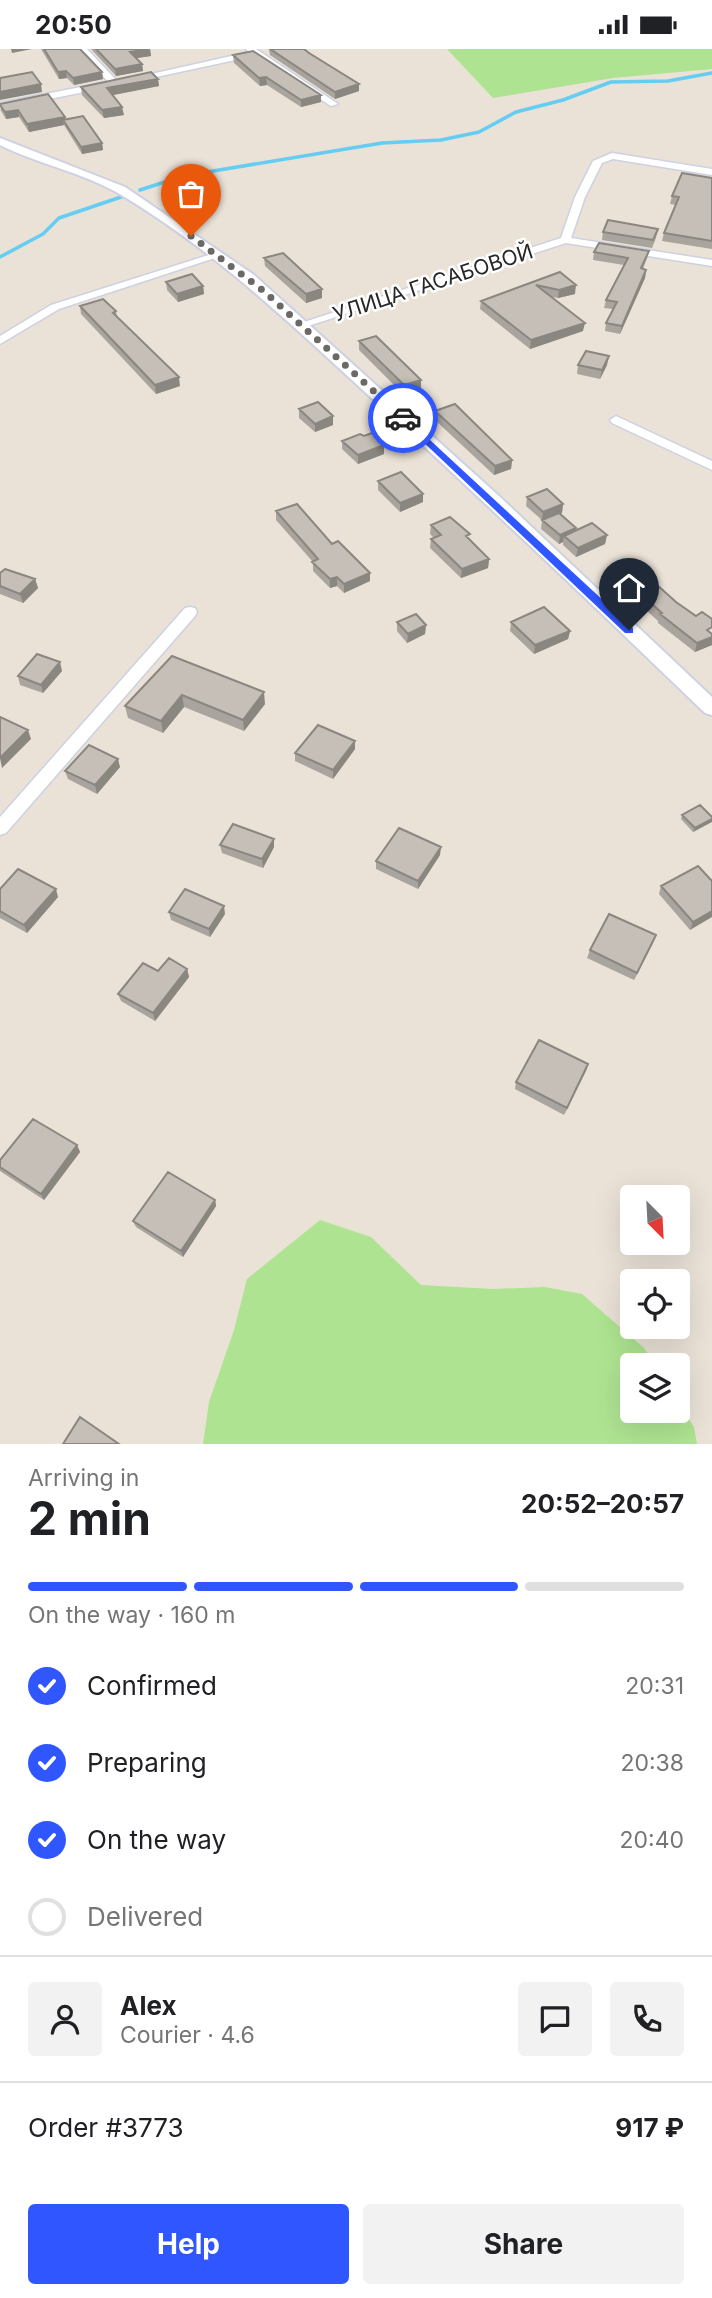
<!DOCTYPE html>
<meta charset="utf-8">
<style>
:root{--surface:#fff;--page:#f2f2f2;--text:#202124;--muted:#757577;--line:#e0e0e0;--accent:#3057ff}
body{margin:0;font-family:Inter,sans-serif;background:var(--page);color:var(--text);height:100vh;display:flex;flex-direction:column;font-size:26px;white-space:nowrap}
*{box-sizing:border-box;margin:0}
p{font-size:23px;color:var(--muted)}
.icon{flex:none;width:38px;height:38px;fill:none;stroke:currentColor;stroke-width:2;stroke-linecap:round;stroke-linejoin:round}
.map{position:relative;height:1395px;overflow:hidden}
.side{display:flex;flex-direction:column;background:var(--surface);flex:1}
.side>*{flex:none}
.needle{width:46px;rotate:156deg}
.buttons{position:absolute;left:620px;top:1136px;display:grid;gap:14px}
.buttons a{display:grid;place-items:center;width:70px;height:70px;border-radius:7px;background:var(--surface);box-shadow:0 7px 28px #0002;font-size:35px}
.pin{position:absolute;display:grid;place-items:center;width:60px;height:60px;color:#fff;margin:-72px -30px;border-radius:50% 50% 50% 0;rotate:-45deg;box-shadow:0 0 7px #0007}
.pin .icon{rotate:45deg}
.courier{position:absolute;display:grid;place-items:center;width:70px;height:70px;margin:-35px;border:5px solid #3057ff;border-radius:50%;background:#fff;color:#222;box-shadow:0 2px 9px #0007}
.headline em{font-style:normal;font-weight:700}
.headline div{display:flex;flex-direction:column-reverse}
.headline{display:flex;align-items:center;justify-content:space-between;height:119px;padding:0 28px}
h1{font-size:46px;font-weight:700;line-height:52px}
.bar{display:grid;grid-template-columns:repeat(4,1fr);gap:10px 7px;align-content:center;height:84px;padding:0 28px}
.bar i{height:9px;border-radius:5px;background:var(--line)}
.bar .on{background:var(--accent)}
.bar p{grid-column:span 4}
.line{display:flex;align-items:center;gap:18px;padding:0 28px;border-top:2px solid var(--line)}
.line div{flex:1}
.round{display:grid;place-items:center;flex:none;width:74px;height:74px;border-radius:7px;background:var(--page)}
ol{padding:0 28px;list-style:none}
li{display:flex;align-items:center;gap:21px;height:77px}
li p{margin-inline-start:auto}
li .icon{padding:7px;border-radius:50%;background:var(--accent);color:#fff;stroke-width:4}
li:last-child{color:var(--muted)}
li i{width:38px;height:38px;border:4px solid var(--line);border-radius:50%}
.cta{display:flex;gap:14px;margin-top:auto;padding:14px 28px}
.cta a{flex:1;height:80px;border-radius:7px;background:var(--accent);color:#fff;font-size:28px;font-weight:700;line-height:80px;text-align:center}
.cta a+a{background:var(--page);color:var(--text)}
.status{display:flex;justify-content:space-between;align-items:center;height:49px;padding:0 35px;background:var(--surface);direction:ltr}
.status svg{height:19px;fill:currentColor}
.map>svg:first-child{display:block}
</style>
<div class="status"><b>20:50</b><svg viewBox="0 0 49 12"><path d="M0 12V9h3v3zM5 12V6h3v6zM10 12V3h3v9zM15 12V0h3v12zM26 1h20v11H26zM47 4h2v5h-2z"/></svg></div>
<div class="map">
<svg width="712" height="1395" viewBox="0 0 712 1395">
<rect width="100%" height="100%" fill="#eae2d7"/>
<path fill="#aee491" d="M447,0H712V20L613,29L493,49Z
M320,1171L371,1188L421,1236L493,1240L545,1238L582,1245L644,1299L655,1316H632V1362H677V1352L694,1378L697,1395H203L209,1353L234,1281L247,1230Z"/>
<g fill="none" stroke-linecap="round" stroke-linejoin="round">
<path stroke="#65cdf2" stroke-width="3.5" d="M140,141L183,127L382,94L441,91L479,83L516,63L563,51L611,33L668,32L712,24
M0,208L43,185L59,169L124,147"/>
<defs>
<path id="minor" d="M78,0H87L117,32V36H111Z
M246,0H256L338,55L331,57L254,7L133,33L129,30L249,3Z
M101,34L105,37L104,39L0,60V54Z
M612,104L712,120V126L613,110L602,114L585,148L571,189L712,211V217L566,194L305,278L295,276L561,189L575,148L593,112Z
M215,204L224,206L59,260L0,295V287L51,256Z
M616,367L712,412V421L612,374L610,371Z
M190,558L195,559L197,563L195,567L6,784L0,786V768L185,559Z"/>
<path id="tertiary" d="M0,89L125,138L254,226L500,448L712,648V666L705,664C597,560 488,456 377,354C294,278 216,202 118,144C81,123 38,115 0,96Z"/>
</defs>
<use href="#minor" stroke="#cdd1e1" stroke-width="3"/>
<use href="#tertiary" stroke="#cdd1e1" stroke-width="4"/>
<use href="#minor" fill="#fff" fill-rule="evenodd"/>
<use href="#tertiary" fill="#fff" fill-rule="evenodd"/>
</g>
<path fill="#a9a49d" d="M41,0H80L102,23L103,30L74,36L67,29L59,30Z
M91,0H150L151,7L136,9L142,15L143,22L116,27Z
M269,0L309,4L359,35V42L335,50L270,6Z
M233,6L321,46V53L301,58L267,36L260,37L234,14Z
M158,30L159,37L113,46L124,66L104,69L82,46L81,38Z
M0,55L65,70L102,94L103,101L82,105L64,76L29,83L19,68L6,70L1,62Z
M712,129V200L662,192L664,184L676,156L670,155L672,147Z
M658,180L656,189L652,199L602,191L603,183Z
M649,202L647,209L643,220L646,221L645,229L620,285L605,282L606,274L613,260L604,259L606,251L624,216L593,211L594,203Z
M264,209L322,249L306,254L265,217Z
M560,223L575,245L558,249L552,248L583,282L530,300L480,260L481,252Z
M166,233L203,237L204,245L178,253L167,241Z
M80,257L116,262L117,268L180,337L156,345L81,265Z
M359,292L421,340L403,345L359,301Z
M578,316H607L600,330L577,325Z
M299,360L333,367V376L315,383L299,369Z
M435,362L512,411L511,420L494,426L435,371Z
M342,392L384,405L358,415L342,400Z
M378,432L423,453L400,463L378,441Z
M527,448L563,455L562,464L560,465L576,482L607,486L605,495L576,508L563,496V493L559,495L541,480L542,471L526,457Z
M276,462L332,495L370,532L344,544L337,537L330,539L313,522V513L276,471Z
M431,476L469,491L489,510L488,519L461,529L430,499L431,490L434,489L430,485Z
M615,522L653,525L652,532L712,596L695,603L658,574V572L613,531Z
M0,524L35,530L38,539L23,554L0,545Z
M397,573L426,576L425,585L407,594L397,582Z
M511,573L570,582L568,590L534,605L510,582Z
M172,607L265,655L244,682L184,658L163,684L128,669L125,657Z
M62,622L43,644L20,636L18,627Z
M355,700L333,730L295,712V704Z
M120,718L97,745L68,730L65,722Z
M682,766L712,768V772L693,783L681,770Z
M220,796L274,798L263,819L222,804Z
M440,806L418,840L376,820V812Z
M712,832L690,881L659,845L661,837Z
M0,840L58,848L27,884L0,869Z
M169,863L225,865L210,888L171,871Z
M656,886L634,931L587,909L590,901Z
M187,920L189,928L155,972L121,952L118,945L158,922Z
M588,1015L564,1066L515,1040L516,1033Z
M77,1096L80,1103L44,1151L0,1122V1111Z
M215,1151L216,1157L183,1208L136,1178L133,1172Z"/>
<path fill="#8a8680" d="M11,0H32L12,4Z
M150,0L151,7L131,10L130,3Z
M142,15L143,22L116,27L115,20Z
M66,22L67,29L59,30L58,23Z
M102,23L103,30L74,36L73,29Z
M266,28L267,36L260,37L259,29Z
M158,30L159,37L108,47L107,39Z
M41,35L42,43L0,51V43Z
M359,35V42L335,50V43Z
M321,46V53L301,58V51Z
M122,58L124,66L104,69L102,61Z
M18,61L19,68L6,70L5,63Z
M65,68L66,76L63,71L64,76L29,83L27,75Z
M102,94L103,101L82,105L81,98Z
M646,221L645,229L620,285L622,277Z
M576,236L575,245L558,249L559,241Z
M203,237L204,245L178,253L177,245Z
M322,240V249L306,254V245Z
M585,274L583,282L530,300L531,291Z
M609,307L607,316L600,330L602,321Z
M179,328L180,337L156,345L155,336Z
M421,331V340L403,345L404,336Z
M333,367V376L315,383V375Z
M384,396V405L358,415V406Z
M512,411L511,420L494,426L495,417Z
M423,445V453L400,463V454Z
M563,455L562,464L542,471L543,463Z
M576,479L575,488L564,487L563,493L559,495L560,486Z
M607,486L605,495L576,508L578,499Z
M489,510L488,519L461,529L462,520Z
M370,524V532L344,544V535Z
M337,528V537L330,539V530Z
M35,530L38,539L23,554L20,545Z
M426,576L425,585L407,594L408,585Z
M570,582L568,590L534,605L535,596Z
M712,588V596L695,603L697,594Z
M60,613L62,622L43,644L41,636Z
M264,643L265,655L244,682L243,671Z
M182,646L184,658L163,684L161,672Z
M28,681L31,690L2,719L0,709Z
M355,692V700L333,730V721Z
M118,710L120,718L97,745L95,736Z
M712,770V773L693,783L695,779Z
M274,790V798L263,819L262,810Z
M441,798L440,806L418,840V832Z
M56,840L58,848L27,884L24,876Z
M224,857L225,865L210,888L209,880Z
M712,862V868L690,881L693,873Z
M656,886L653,894L634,931L637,924Z
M187,920L189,928L155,972L153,964Z
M588,1015L586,1022L564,1066L567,1059Z
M77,1096L80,1103L44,1151L41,1145Z
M215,1151L216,1157L183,1208L181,1202Z"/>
<path fill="#c5bfb7" stroke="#8a8680" stroke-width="2" d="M44,0H80L102,23L73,29L66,22L58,23Z
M96,0H149L130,3L142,15L115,20Z
M270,0H304L309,4L359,35L335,43Z
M253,2L321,46L301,51L266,28L259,29L233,6Z
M32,23L41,35L0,43V29Z
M151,23L158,30L107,39L122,58L102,61L81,38Z
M48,45L65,68L27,75L18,61L5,63L0,56V55Z
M83,67L102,94L81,98L63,71Z
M682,124L712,129V192L664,184L679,148L672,147Z
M608,171L658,180L653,191L603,183Z
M599,194L649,202L641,219L646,221L622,277L606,274L617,253L606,251L628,209L594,203Z
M283,204L322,240L306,245L264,209Z
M560,223L576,236L559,241L536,236L585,274L531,291L481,252Z
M192,225L203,237L177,245L166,233Z
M103,250L116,262L113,264L179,328L155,336L80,257Z
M376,287L421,331L404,336L359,292Z
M586,302L609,307L602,321L578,316Z
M318,353L333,367L315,375L299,360Z
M455,355L512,411L495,417L435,362Z
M372,384L384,396L358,406L342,392L360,385L364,387Z
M401,423L423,445L400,454L378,432Z
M547,440L563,455L543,463L527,448Z
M297,455L332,495L338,492L370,524L344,535L337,528L330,530L312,513L318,510L276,462Z
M559,464L576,479L560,486L542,471Z
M450,468L470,485L466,487L489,510L462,520L431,490L441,486L431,476Z
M592,474L607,486L578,499L564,487Z
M641,514L653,525L647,527L676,553L696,567L702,563L712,570V578L707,581L712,585V588L697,594L660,565L662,564L615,522Z
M5,520L35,530L20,545L0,537V524Z
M544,558L570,582L535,596L511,573Z
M416,565L426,576L408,585L397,573Z
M37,605L60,613L41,636L18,627Z
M172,607L264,643L243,671L182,646L161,672L125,657Z
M0,668L28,681L0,709Z
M318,676L355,692L333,721L295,704Z
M89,696L118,710L95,736L65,722Z
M700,756L712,768V770L695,779L682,766Z
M233,775L274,790L262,810L220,796Z
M399,779L441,798L418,832L376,812Z
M698,817L712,832V862L693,873L661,837Z
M18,820L56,840L24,876L0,862V840Z
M185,840L224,857L209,880L169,863Z
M609,865L656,886L637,924L590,901Z
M169,909L187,920L153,964L118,945L143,914L158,922Z
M539,991L588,1015L567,1059L516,1033Z
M33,1070L77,1096L41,1145L0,1118V1111Z
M168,1123L215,1151L181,1202L133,1172Z
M80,1368L119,1395H63Z"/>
<path fill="#3057ff" d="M403,366L633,579V584H625L400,371L398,369Z"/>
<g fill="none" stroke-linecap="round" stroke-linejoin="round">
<path stroke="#6b6865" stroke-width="7" stroke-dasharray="0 12.6" d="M191,187L265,243L403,369"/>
</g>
<g text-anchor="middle" stroke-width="5" stroke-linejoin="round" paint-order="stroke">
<g font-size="21" fill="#272727" stroke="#fff">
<text transform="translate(433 234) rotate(-18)" y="7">УЛИЦА ГАСАБОВОЙ</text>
</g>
</g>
</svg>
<div class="buttons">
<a><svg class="needle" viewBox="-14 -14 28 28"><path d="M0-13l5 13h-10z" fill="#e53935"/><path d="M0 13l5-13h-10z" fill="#757577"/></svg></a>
<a><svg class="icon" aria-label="locate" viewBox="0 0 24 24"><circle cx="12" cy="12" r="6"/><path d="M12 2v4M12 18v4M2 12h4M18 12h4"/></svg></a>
<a><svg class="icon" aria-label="layers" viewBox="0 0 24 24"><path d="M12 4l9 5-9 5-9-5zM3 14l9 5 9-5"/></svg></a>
</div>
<div class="pin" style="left:191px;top:187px;background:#ea580c"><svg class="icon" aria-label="bag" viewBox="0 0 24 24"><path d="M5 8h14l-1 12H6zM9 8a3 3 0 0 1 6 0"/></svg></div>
<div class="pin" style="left:629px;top:581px;background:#1f2937"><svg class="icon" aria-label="home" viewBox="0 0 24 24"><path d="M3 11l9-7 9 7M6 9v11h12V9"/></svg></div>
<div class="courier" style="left:403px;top:369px"><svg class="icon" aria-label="car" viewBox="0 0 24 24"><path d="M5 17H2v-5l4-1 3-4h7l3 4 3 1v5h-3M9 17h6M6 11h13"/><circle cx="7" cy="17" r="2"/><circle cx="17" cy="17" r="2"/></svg></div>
</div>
<section class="side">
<div class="headline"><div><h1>2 min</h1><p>Arriving in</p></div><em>20:52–20:57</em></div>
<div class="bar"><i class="on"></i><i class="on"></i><i class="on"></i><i></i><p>On the way · 160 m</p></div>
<ol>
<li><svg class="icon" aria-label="check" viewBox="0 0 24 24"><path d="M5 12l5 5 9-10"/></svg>Confirmed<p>20:31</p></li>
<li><svg class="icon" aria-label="check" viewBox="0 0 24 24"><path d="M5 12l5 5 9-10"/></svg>Preparing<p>20:38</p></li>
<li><svg class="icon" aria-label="check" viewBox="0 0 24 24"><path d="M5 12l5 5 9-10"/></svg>On the way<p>20:40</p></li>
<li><i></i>Delivered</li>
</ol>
<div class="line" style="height:126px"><a class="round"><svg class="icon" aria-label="person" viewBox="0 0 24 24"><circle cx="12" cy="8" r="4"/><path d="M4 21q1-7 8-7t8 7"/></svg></a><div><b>Alex</b><p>Courier · 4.6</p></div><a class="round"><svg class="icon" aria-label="chat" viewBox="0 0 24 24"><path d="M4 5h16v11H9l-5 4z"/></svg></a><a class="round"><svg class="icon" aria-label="phone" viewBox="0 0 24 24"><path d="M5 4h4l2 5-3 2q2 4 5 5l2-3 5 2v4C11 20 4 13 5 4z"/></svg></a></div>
<div class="line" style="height:91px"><div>Order #3773</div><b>917 ₽</b></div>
<div class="cta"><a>Help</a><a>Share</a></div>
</section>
